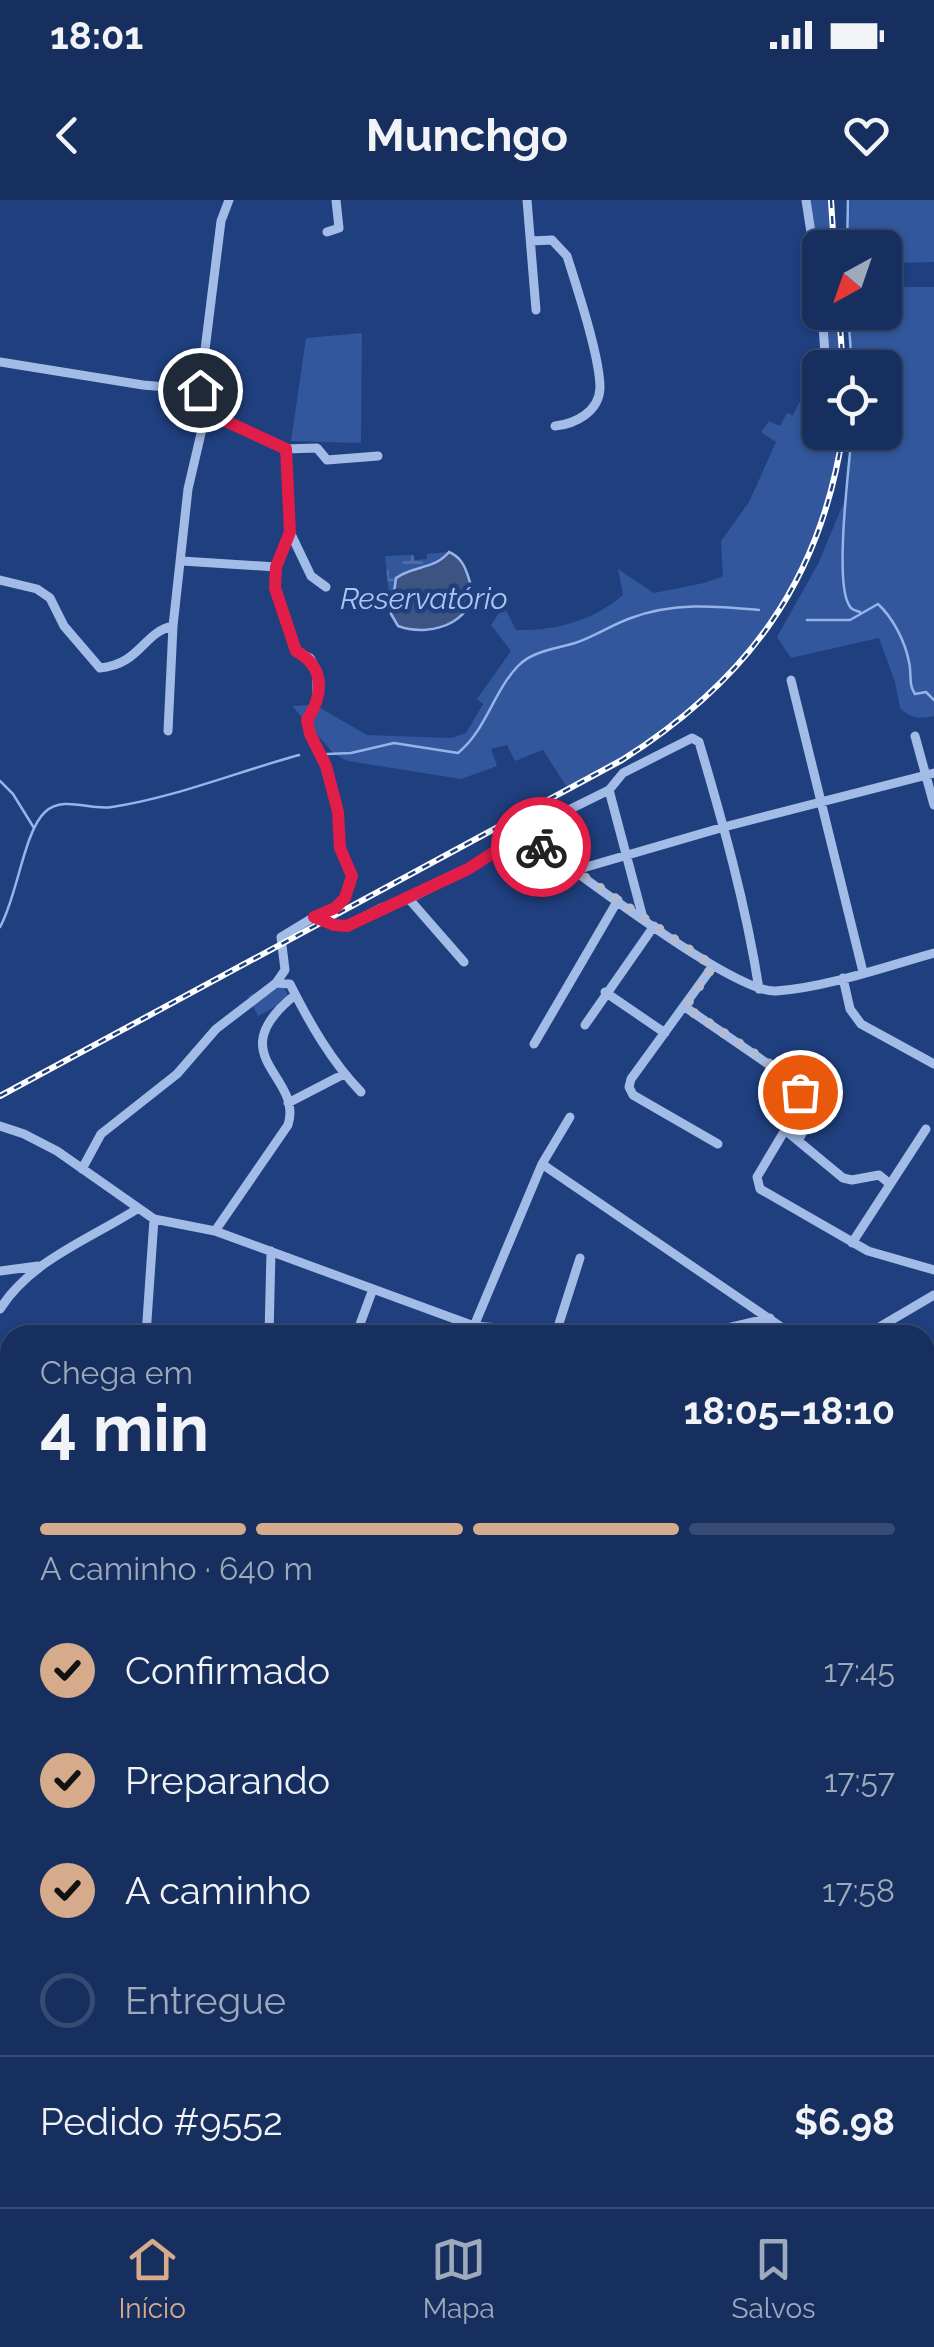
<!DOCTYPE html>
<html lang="pt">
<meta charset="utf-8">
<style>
:root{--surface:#172f5e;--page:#243b67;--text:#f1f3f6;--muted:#9ea9bc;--line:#364a73;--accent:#d6ab8b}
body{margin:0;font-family:Raleway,sans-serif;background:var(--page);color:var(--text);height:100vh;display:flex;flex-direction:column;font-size:38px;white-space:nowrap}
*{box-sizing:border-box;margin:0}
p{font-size:32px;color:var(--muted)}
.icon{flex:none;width:55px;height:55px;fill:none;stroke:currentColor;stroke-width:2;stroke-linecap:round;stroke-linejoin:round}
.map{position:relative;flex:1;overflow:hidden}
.panel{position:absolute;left:0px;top:1125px;width:935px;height:882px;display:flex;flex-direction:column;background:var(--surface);border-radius:30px 30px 0 0;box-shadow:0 2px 8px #0004,0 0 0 2px var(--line)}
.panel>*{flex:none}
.needle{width:65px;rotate:220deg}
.fabs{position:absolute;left:802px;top:30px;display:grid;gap:20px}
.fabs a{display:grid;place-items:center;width:100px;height:100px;border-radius:15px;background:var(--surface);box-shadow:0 2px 8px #0004,0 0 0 2px var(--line);font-size:50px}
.pin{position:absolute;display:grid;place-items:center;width:85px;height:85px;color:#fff;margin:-42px;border:5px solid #fff;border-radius:50%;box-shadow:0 2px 10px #0007}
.courier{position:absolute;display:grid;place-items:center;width:100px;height:100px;margin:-50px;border:8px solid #e11d48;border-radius:50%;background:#fff;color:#222;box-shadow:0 2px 12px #0007}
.headline em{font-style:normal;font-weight:700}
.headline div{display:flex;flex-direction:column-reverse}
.headline{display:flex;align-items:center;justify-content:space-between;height:170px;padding:0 40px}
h1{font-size:65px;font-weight:700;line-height:75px}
.bar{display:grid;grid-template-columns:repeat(4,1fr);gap:15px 10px;align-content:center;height:120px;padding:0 40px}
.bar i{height:12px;border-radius:8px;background:var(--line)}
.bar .active{background:var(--accent)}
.bar p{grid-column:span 4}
.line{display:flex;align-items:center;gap:25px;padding:0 40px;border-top:2px solid var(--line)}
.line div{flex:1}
ol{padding:0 40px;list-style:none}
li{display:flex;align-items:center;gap:30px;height:110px}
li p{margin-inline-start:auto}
li .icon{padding:10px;border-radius:50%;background:var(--accent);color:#111;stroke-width:4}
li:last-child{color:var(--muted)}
li i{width:55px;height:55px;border:5px solid var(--line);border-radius:50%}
.status{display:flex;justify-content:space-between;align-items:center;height:70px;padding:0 50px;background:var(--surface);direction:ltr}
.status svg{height:28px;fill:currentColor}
header{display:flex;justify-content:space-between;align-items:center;height:130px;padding:0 40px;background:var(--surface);font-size:45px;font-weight:700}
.menu{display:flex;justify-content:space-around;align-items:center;height:140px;border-top:2px solid var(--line);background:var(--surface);font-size:28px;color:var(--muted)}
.menu a{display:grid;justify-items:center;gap:5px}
.menu .active{color:var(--accent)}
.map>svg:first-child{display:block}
</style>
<div class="status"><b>18:01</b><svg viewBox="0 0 49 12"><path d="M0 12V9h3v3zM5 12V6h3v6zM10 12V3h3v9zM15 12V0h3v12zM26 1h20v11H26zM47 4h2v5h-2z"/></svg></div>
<header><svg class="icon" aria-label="back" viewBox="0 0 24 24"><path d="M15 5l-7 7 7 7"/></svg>Munchgo<svg class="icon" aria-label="heart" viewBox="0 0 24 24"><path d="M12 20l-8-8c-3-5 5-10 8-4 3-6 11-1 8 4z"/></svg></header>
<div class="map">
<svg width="934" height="2007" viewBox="0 0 934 2007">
<defs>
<pattern id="wetland-marsh" width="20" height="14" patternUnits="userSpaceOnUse" patternTransform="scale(2.5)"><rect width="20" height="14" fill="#32579c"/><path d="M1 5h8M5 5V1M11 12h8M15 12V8" fill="none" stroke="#5170ab"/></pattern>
</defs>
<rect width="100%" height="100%" fill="#1f3f7e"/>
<path fill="#32579c" d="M806,0H831L834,47L820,48V91Z
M850,0H934V62L895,63V87H934V516C919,519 911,519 900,508L895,482L879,438L791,458L777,437L818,364L847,295L852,233L885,232V168L852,167L848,113L885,112V48L847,47Z
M822,113H839L843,167L820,168V232L843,233C817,413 724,507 568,589L543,550L515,561L507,545L491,549L497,566L461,579L348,561L334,554L292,506L315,505L367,535L451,538L466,533L483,504L477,499L511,451L491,425L504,406L516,430C556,431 592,421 623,395L618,369L654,393L704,383L723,376L721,341L749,302L776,242L761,232L769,221L780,226L787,213L793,215L824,154Z
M362,133L361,243L291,241L306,138Z
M280,781L290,799L258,816L248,796Z
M0,1782L10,1790V1998H370L367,2007H0Z"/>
<path fill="url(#wetland-marsh)" d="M449,352C434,370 414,365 396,377L391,414L385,356L413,355L415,360L427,359V354Z"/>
<path fill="#3d5483" stroke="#96b4e9" stroke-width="2.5" d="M449,352C460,357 464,364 468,376C485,419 433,439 398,426L391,414L396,378C414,365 434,370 449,352Z"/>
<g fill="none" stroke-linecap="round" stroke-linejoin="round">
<path stroke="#96b4e9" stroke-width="2.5" d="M847,48L848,0
M848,112L852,168
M852,232C849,267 835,376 848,403C851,410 853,410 860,412
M807,420H850L878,404C893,418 905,441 909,462C912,474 908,484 915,494L926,492L934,500
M327,554L351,553L394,543L458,553C487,529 493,492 518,466C532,451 556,449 575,443C594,437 611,425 631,418C674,402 715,406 759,410
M0,581L13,594L34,628
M0,727C17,698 24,631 45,612C64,595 90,611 112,607C176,597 237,572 299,555"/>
<path stroke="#a3bbe7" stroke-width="9" d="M527,0L536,110
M806,0L820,91
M327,32L339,28L336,0
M531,41L552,40L567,56C577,88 600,157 600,188C599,212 575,224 555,226
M822,112L825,154
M0,162L143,185L200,190
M206,212L286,249L317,248L327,260L378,256
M286,249L290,332L276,367L275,388L296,451L310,458L317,471V501L307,519L310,535L326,565L338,612L340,648L352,676L345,698L335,708L314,717
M290,332L311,376L326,387
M182,361L276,367
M0,380L37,389L50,398L64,426L100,468C141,464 143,432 173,426
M791,480L863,772
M168,531L173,426L188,289L206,212L200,190L221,21L229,0
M915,536L934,605
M609,590L643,718
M522,633C567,664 733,794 776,791C825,788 887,766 934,753
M576,670L724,627L934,573
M409,699L464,762
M713,766L631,879L629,887L633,895L718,944
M843,778L850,809L861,824L934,864
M276,783L290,784C309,822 331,861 361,892
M605,792L665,833
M685,807L797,884C809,912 818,906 799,939
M585,825L654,726
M534,844L618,700
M800,892L785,930L757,977L760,989L868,1051L934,1070
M288,903L344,874
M0,926L24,934L57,951L154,1019L215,1031L474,1126L594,1135
M785,930L843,978L852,980L879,975L890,984
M542,964L793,1135
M82,969L101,934L177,874L216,829L276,783L285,770L281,737L314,717L334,725L347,726L381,708L409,699L467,669L522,633L609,590L623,573L692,538L699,542C723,623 746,705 759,789
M215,1031L288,925C304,875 218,857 295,795
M852,1043L926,929
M0,1071L38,1066
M0,1109C31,1060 90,1039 137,1009
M474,1126L542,964L570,917
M556,1133L580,1058
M146,1135L154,1019
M269,1135L271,1051
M356,1135L373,1089
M697,1135L770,1118
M866,1135L934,1095
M925,1216L934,1208
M0,1234L10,1236
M925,1323L934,1321
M925,1420L934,1418
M0,1505L10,1510
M925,1517L933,1481
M925,1642L934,1643
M925,1722L934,1733
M0,1780L10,1788
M925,1780L934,1772
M0,1869L10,1860
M83,1998L87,2007
M668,1998L675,2007
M901,1998L923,2007
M21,2007L27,1998
M169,2007L178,1998
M360,2007L361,1998
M403,2007L404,1998
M452,2007L454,1998
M928,2007L934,1979"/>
<defs>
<path id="rail" d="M831,0L834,48
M839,112L843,168
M0,896L622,560C747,481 821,381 843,232"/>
</defs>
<use href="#rail" stroke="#fff" stroke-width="6"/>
<use href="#rail" stroke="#1f3f7e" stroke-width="2.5" stroke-dasharray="8" stroke-linecap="butt"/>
</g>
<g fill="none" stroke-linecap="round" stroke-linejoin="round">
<path stroke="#b1bcd2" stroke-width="10" stroke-dasharray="0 18" d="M541,647L713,766L685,807L789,877L798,884L800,892"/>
<path stroke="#e11d48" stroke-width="12" d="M200,190L206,212L286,249L290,332L276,367L275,388L296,451C325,467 324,494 307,520L310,534L326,566L338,612L340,648L352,676L345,698L335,708L314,717L334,725L347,726L468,669L522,634L541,647"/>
</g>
<g text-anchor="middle" stroke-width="9" stroke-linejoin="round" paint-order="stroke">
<g font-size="30" font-style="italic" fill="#aec5ef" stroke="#1f3f7e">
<text x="424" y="409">Reservatório</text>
</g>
</g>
</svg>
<div class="fabs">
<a><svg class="needle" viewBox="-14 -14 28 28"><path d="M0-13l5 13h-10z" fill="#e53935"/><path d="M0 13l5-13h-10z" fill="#9ea9bc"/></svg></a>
<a><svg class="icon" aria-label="locate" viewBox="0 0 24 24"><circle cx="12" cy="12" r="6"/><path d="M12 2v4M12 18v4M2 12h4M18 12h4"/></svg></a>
</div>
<div class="pin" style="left:800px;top:892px;background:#ea580c"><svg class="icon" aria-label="bag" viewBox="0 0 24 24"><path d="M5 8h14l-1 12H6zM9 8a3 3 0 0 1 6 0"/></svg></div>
<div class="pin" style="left:200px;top:190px;background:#1f2937"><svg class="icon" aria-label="home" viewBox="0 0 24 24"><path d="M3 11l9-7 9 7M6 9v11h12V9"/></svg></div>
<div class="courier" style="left:541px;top:647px"><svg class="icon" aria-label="bike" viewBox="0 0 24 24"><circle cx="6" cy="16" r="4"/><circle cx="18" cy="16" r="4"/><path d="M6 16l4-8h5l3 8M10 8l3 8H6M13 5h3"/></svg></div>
<section class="panel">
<div class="headline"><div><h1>4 min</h1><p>Chega em</p></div><em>18:05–18:10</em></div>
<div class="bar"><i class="active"></i><i class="active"></i><i class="active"></i><i></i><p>A caminho · 640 m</p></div>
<ol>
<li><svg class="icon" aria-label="check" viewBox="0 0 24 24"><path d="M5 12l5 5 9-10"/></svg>Confirmado<p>17:45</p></li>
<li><svg class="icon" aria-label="check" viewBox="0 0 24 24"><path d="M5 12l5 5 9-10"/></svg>Preparando<p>17:57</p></li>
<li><svg class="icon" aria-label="check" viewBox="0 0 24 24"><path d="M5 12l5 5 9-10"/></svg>A caminho<p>17:58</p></li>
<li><i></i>Entregue</li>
</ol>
<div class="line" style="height:130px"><div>Pedido #9552</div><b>$6.98</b></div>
</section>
</div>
<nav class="menu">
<a class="active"><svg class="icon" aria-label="home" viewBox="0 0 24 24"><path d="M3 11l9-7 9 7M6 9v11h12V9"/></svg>Início</a>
<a><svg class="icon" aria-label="map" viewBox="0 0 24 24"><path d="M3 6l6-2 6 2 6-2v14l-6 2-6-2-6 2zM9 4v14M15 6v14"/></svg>Mapa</a>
<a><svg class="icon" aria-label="saved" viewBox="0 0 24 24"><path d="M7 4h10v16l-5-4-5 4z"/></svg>Salvos</a>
</nav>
